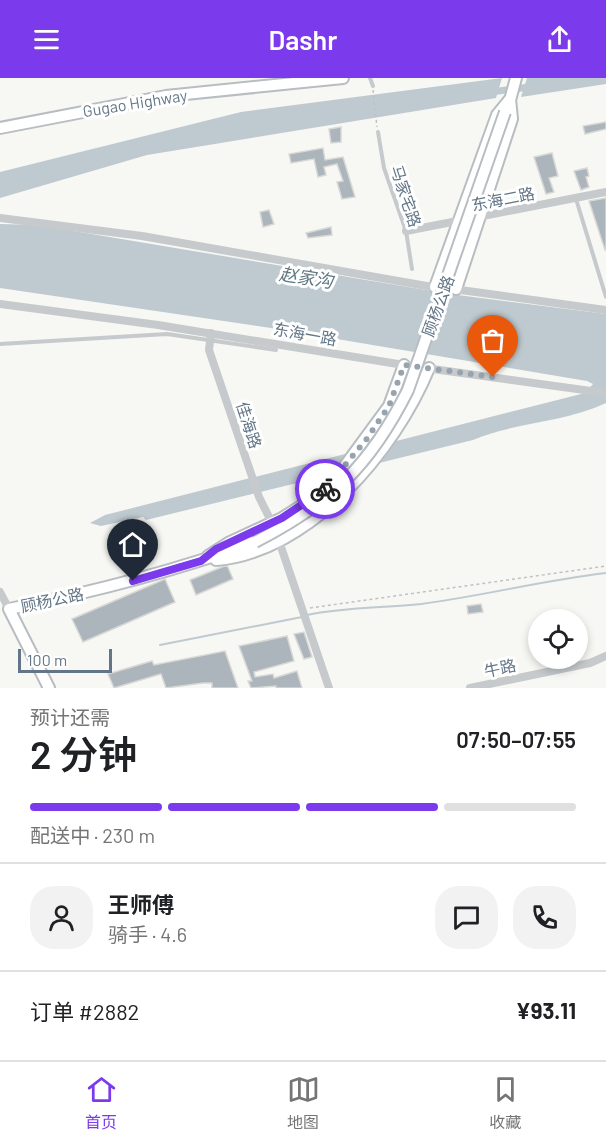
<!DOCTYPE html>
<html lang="zh">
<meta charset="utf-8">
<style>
:root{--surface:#fff;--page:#f2f2f2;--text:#202124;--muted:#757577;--line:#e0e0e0;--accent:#7c3aed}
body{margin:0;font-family:Barlow,"Noto Sans SC",sans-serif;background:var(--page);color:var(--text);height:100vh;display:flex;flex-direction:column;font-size:22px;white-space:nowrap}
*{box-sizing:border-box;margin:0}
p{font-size:20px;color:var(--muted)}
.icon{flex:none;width:33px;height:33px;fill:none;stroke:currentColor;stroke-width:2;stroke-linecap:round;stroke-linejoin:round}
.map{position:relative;height:610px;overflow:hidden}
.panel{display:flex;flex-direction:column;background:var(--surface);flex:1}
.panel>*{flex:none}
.buttons{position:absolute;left:528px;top:531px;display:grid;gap:12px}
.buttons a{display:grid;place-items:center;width:60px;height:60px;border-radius:50%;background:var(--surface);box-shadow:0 3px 9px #0003;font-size:30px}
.scale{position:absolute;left:18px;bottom:15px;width:94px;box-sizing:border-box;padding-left:6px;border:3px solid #637687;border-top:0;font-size:16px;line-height:21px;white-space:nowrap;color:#637687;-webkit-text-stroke:4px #fff;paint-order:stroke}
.pin{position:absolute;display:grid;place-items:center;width:51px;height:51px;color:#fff;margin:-62px -26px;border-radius:50% 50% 50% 0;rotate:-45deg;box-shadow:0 0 6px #0007}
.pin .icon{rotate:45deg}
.courier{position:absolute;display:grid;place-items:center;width:60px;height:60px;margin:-30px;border:4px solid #7c3aed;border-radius:50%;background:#fff;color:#222;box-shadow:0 2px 8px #0007}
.headline em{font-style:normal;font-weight:600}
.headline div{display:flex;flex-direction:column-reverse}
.headline{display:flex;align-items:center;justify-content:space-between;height:102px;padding:0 30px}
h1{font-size:39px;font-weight:600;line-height:45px}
.bar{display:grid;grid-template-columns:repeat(4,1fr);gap:9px 6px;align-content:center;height:72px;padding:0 30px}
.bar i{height:8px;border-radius:4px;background:var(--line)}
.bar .selected{background:var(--accent)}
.bar p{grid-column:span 4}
.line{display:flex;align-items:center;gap:15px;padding:0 30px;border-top:2px solid var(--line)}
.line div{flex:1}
.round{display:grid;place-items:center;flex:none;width:63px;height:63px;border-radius:24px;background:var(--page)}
header{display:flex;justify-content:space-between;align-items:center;height:78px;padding:0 30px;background:var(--accent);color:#fff;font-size:27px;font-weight:600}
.tabs{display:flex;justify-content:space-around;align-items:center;height:84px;border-top:2px solid var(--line);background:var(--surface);font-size:16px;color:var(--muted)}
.tabs a{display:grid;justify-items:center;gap:3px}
.tabs .selected{color:var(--accent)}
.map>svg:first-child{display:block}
</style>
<header><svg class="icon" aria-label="menu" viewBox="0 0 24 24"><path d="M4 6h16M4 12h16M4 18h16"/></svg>Dashr<svg class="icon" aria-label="share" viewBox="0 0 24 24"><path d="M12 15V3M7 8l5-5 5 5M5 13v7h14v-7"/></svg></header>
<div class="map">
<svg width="606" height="610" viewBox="0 0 606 610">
<rect width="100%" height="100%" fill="#f7f7f3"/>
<path fill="#bfcad0" d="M502,0L496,20L147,77L0,120V94L241,34Z
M527,0H606V6L521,19Z
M0,146L38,147L450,216L606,236V325C564,345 515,344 473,362L146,442L143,439L101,448L90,445L105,437L585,315L593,306L587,303L271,250L0,210Z"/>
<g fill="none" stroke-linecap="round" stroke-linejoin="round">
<path stroke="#bfcad0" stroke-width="2" d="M307,537C344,529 383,530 421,526C483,518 544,502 606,495
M160,567L302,539"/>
<path stroke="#bfcad0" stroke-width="7" d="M491,14L530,9"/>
</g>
<path fill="#acb5bb" stroke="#d8d8d6" stroke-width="1.5" d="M606,44V51L585,56L583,48Z
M341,49V64L331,65L329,51Z
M323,70L325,82L343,79L355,119L342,121L337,104L343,103L337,86L324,89L326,97L318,99L314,81L291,85L289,76Z
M552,75L558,98L549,100L554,114L546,116L534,79Z
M587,90L589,98L586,99L589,109L581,112L574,93Z
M606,120V172H605L589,123Z
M269,132L274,146L263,149L260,134Z
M331,149L332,157L308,160L306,155Z
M227,487L233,501L196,517L190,502Z
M165,501L175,524L83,564L72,541Z
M481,526L483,534L468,536L467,528Z
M304,554L312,579L304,581L294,556Z
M287,558L294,583L254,594L255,599L273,596L274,600L297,593L302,610H276V608L251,610L248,603H252L239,568Z
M225,573L238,610H212V605H203L166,610L161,596L114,610L108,596L152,583L154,587Z"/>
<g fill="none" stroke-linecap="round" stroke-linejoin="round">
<defs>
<path id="secondary" d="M509,26L516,0
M0,50L166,18L343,0
M435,209L497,37L510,21
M456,211L512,41L510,21
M208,478L230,464L282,440L317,418L336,400L389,328L404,287
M216,482C310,474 395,373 429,290
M49,610L9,531C93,514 175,493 255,464"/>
</defs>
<use href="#secondary" stroke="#b8bdc2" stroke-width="14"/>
<path stroke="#bfc2c4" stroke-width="1.5" stroke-dasharray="3 3" stroke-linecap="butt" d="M373,12L377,49
M310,530L606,488"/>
<path stroke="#c6cacd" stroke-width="4" d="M370,0L373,8
M378,54L384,90L406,153L412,191
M576,121L606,219
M0,266L167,256L276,272"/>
<path stroke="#c6cacd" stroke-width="8" d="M0,140L142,158L438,210
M406,153L606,114
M453,211L606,232
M0,226L158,247L404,287L606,315
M211,255L209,272L259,419L272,445
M279,463L329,610
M0,514L9,531
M470,610L590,585L606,578"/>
<use href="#secondary" stroke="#fff" stroke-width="10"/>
<defs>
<path id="secondary-bridge" d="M255,464C331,425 370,388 408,312L505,34"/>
</defs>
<use href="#secondary-bridge" stroke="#b8bdc2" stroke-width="14" stroke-linecap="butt"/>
<use href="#secondary-bridge" stroke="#fff" stroke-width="10"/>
</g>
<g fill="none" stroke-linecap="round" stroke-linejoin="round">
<path stroke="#97a3ad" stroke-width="6" stroke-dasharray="0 10.8" d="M325,411L366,362L389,328L404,287L493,299"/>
<path stroke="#7c3aed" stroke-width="8" d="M133,503L201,483L216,471L282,440L325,411"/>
</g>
<g text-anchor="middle" stroke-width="6" stroke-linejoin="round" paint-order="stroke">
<g font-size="16" fill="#637687" stroke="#fff">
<text transform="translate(135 25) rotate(-9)" y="6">Gugao Highway</text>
<text transform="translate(406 118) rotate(72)" y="6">马家宅路</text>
<text transform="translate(503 121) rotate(-11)" y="6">东海二路</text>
<text transform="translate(438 228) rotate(-70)" y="6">顾杨公路</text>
<text transform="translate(305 256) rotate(10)" y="6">东海一路</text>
<text transform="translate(249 347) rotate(72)" y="6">佳海路</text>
<text transform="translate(52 522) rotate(-12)" y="6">顾杨公路</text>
<text transform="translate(500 590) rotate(-12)" y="6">牛路</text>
</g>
<g font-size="18" font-style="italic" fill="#5f7883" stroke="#fff">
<text transform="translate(306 200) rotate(9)" y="6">赵家沟</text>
</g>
</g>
</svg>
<div class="buttons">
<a><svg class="icon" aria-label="locate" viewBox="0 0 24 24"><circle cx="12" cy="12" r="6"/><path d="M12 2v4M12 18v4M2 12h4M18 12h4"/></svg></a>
</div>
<div class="scale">100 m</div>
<div class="pin" style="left:493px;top:299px;background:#ea580c"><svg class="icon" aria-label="bag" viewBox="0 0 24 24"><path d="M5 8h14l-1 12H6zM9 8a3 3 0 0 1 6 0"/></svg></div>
<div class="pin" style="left:133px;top:503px;background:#1f2937"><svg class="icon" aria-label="home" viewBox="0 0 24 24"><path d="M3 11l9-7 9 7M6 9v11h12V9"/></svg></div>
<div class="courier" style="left:325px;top:411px"><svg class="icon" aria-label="bike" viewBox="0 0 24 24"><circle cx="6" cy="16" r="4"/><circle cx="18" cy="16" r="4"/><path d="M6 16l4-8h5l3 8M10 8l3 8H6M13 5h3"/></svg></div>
</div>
<section class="panel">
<div class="headline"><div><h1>2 分钟</h1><p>预计还需</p></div><em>07:50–07:55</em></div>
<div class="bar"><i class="selected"></i><i class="selected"></i><i class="selected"></i><i></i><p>配送中 · 230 m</p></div>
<div class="line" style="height:108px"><a class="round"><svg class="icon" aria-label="person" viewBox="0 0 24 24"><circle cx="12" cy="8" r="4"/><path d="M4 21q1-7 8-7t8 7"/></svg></a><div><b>王师傅</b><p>骑手 · 4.6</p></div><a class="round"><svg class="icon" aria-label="chat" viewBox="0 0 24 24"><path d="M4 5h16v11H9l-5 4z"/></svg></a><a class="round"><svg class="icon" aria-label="phone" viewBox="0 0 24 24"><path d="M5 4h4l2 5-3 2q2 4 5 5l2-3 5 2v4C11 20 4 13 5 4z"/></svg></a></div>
<div class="line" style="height:78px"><div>订单 #2882</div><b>¥93.11</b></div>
</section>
<nav class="tabs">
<a class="selected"><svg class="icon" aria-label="home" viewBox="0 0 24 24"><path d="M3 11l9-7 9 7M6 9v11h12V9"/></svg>首页</a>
<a><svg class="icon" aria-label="map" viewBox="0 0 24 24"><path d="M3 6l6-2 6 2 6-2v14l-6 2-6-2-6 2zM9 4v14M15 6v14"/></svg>地图</a>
<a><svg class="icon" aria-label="saved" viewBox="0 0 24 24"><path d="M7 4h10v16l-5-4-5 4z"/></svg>收藏</a>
</nav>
